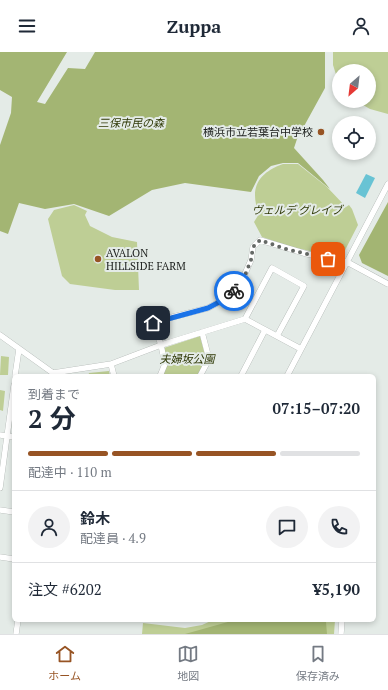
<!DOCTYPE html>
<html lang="ja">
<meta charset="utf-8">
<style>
:root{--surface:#fff;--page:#f2f2f3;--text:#1f2937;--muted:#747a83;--line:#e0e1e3;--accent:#975424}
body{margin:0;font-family:"PT Serif","Noto Sans JP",serif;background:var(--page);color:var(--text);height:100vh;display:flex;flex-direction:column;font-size:15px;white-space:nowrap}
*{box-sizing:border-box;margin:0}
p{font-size:13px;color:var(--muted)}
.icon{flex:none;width:22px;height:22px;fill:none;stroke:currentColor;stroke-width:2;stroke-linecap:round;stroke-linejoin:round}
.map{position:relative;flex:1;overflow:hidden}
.panel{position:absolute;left:12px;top:322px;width:364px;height:248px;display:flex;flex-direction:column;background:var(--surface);border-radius:6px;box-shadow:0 2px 6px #0003}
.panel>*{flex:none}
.needle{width:26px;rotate:208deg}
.controls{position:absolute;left:332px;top:12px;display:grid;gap:8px}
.controls a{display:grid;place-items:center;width:44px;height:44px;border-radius:50%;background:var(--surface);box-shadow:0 2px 6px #0003;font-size:20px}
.pin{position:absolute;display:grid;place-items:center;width:34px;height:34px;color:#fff;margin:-17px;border-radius:8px;box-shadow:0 2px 6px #0006}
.courier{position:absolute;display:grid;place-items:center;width:40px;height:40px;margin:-20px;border:3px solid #1a73e8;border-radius:50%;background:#fff;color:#222;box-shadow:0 1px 5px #0007}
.summary em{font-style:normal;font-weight:700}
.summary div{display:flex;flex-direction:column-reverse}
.summary{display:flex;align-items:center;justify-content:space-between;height:68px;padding:0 16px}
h1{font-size:26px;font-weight:700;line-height:30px}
.bar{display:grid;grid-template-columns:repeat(4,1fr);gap:6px 4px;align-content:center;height:48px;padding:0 16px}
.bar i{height:5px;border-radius:3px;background:var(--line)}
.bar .active{background:var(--accent)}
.bar p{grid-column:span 4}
.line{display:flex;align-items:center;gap:10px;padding:0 16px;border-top:1px solid var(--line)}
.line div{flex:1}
.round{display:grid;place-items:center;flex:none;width:42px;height:42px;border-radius:21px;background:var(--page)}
header{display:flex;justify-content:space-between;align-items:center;height:52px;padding:0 16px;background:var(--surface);font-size:18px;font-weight:700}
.menu{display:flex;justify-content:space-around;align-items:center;height:56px;border-top:1px solid var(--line);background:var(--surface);font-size:11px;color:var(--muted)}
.menu a{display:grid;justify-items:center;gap:2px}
.menu .active{color:var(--accent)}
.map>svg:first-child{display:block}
</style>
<header><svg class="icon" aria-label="menu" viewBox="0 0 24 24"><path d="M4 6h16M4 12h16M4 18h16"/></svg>Zuppa<svg class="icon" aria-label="person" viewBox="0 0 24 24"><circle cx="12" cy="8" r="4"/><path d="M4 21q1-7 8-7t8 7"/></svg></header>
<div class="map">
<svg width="388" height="582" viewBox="0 0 388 582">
<rect width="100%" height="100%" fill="#e4ebe7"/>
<path fill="#bece95" d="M333,0H388V62L370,57L356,49H369V19H339V32L333,13Z
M283,112H298L327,135L346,155L349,153L352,157L358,173L341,206L292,195L262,185L254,170L259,162C249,136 258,121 283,112Z
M74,153L87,159L85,163L90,174L112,185L137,190L139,238H115L70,232L62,224L48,167L54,158Z
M200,284L206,307L198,324H162L168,312L164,296Z
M1,304L9,305L8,323H0Z
M109,319L110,324H88L89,321Z
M0,338L5,339L3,359L0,358Z
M213,568H335L334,582H142L143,571L185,576L202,573Z"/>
<path fill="#a3b573" d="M0,0H67L37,50L45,52L68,16L85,17L95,0H325V36L297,87L294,96L323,128L330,137L298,111H283L271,114L259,124L251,140L185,131L152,138L109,164L74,152L45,157L19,151L8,182L0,179V93L11,61L12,45L0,38Z
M388,150V224L362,211L359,203Z
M235,568H315L326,570L327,582H185Z"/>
<path fill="#68c3d4" d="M366,122L375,126L365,146L356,141Z"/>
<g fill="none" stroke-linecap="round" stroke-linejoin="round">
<defs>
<path id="minor" d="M245,267L301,297
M0,283L53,321L111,312L161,293L245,267L272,216L304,234L277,284
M111,312L114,324
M15,324L19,297
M160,324L165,312L161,293L153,270L208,256L223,248L240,233L251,208L253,195L260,188L307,202L347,210L388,232
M200,324L209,307L202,280
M241,324L265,278
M287,324L388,132
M0,383L14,385
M0,436L14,333
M0,458L14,460
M0,505L14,507
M16,582L18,568
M341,582L342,568"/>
</defs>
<use href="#minor" stroke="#a6aca9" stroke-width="6"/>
<use href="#minor" stroke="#fff" stroke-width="5.5"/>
</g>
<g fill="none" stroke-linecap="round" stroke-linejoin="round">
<path stroke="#656966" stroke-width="4" stroke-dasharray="0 7.2" d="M234,239L240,233L246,221L251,208L253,195L260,188L286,197L328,207"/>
<path stroke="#1a73e8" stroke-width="5" d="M153,271L208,256L223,248L234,239"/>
</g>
<g fill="#975424" stroke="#e4ebe7" stroke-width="1.5">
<circle cx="321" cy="80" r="4"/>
<circle cx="98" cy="207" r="4"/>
</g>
<g text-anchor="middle" stroke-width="4" stroke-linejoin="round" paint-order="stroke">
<g font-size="11" font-style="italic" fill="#2f3906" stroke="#e4ebe7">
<text x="131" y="75">三保市民の森</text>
<text x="297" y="162">ヴェルデ グレイブ</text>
<text x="187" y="311">夫婦坂公園</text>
</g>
<g font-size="11" fill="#202321" stroke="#e4ebe7" text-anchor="end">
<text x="313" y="84">横浜市立若葉台中学校</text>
<text x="106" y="205" text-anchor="start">AVALON<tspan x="106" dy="13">HILLSIDE FARM</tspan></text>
</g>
</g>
</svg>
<div class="controls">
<a><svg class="needle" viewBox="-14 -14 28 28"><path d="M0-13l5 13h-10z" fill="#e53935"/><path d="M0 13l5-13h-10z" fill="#747a83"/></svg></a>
<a><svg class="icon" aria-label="locate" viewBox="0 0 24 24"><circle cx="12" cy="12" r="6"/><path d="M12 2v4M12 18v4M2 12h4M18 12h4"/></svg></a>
</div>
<div class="pin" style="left:328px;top:207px;background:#ea580c"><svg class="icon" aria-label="bag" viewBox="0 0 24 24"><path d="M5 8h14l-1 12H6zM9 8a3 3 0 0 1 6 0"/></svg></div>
<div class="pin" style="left:153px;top:271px;background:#1f2937"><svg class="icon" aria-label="home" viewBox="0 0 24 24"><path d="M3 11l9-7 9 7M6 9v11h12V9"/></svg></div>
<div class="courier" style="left:234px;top:239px"><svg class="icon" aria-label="bike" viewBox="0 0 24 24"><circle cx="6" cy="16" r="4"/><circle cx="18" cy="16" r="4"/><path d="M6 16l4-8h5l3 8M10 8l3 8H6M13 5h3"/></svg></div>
<section class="panel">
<div class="summary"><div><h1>2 分</h1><p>到着まで</p></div><em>07:15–07:20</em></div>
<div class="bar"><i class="active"></i><i class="active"></i><i class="active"></i><i></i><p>配達中 · 110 m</p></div>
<div class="line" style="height:72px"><a class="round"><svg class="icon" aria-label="person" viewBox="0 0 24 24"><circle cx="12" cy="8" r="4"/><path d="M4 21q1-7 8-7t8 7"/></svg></a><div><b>鈴木</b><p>配達員 · 4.9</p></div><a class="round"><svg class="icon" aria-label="chat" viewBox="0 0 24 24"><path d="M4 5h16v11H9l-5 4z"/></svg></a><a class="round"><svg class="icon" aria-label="phone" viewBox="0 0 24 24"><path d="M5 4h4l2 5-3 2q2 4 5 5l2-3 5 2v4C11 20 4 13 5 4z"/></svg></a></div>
<div class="line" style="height:52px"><div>注文 #6202</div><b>¥5,190</b></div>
</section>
</div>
<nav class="menu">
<a class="active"><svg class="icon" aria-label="home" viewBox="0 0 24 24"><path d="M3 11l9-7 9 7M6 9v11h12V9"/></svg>ホーム</a>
<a><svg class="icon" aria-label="map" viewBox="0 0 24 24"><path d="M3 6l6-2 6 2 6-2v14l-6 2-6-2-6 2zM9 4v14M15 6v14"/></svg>地図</a>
<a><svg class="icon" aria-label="saved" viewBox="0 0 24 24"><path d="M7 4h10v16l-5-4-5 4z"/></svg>保存済み</a>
</nav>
